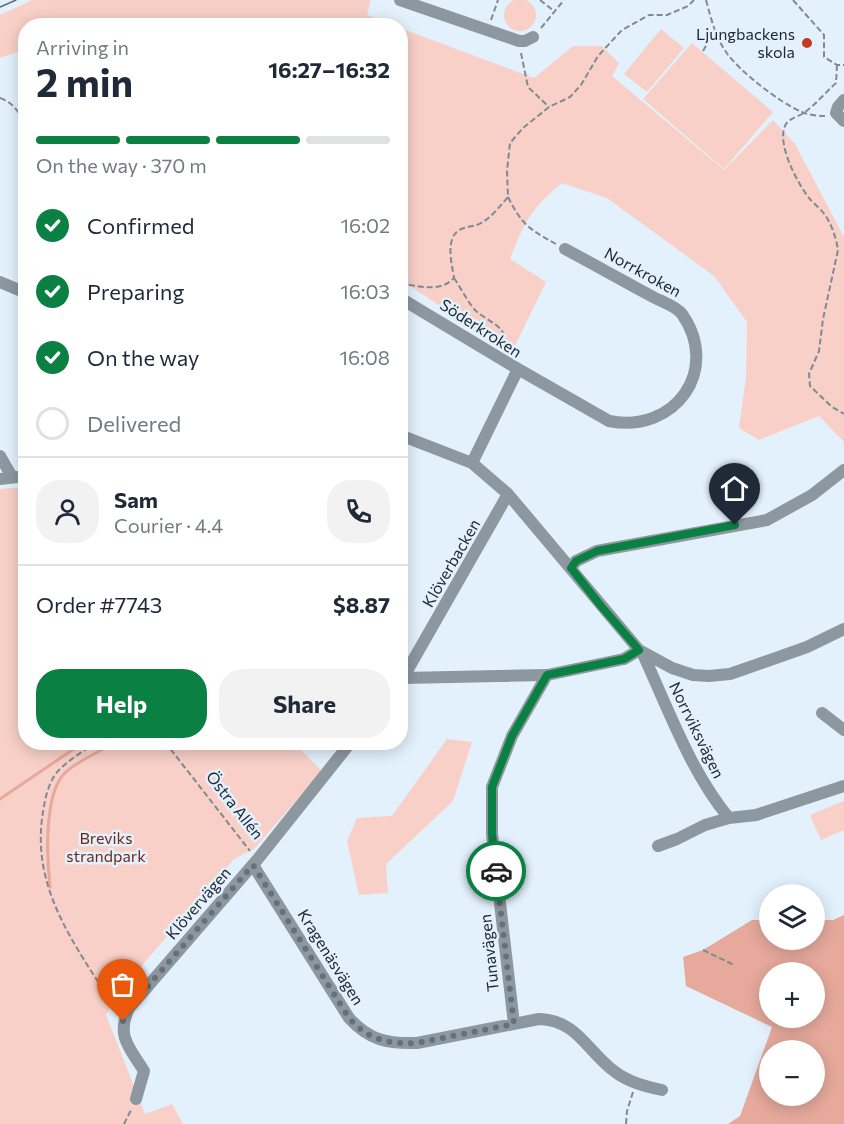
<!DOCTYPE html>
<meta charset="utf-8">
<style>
:root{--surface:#fff;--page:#f2f2f3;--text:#1f2937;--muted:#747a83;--line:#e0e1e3;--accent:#0b8043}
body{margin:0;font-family:Commissioner,sans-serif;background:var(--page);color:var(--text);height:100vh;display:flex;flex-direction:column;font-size:22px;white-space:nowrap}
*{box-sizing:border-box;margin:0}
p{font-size:20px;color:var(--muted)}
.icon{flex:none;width:33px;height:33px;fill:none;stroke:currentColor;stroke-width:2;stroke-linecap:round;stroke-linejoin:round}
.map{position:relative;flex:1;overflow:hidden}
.panel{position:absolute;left:18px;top:18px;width:390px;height:732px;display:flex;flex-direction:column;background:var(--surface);border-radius:24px;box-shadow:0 3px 15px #0003}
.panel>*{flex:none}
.fabs{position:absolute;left:759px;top:884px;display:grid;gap:12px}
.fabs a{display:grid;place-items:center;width:66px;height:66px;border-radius:50%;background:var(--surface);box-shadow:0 3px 15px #0003;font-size:30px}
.pin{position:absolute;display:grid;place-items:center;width:51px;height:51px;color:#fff;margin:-62px -26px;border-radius:50% 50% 50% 0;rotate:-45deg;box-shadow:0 0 6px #0007}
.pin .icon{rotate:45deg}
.courier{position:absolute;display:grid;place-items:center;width:60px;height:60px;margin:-30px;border:4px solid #0b8043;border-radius:50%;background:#fff;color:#222;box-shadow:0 2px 8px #0007}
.headline em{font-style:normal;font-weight:700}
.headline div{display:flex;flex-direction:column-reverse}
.headline{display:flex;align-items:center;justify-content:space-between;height:102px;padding:0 18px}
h1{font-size:39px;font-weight:700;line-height:45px}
.bar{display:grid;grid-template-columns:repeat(4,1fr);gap:9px 6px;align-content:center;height:72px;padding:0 18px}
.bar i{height:8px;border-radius:4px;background:var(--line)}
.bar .selected{background:var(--accent)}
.bar p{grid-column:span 4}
.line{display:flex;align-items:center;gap:15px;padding:0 18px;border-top:2px solid var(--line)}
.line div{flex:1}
.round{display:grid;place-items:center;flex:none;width:63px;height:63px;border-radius:24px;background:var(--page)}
ol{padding:0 18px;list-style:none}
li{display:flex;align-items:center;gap:18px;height:66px}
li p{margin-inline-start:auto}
li .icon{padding:6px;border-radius:50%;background:var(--accent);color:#fff;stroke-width:4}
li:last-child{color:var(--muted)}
li i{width:33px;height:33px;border:3px solid var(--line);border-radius:50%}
.cta{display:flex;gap:12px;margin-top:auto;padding:12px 18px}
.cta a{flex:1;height:69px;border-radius:24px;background:var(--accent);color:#fff;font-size:24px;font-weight:700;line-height:69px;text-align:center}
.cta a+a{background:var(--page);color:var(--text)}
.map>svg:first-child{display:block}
</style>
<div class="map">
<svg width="844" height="1124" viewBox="0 0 844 1124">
<rect width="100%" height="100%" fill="#e3f1fd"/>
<path fill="#f8d0c7" d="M504 15a16 16 0 1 1 32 0a16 16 0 1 1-32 0Z
M32,0H371L367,15L395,25L26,26L25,49L0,58V15Z
M400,28L534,78L573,46H602L619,63L612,76L724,170L773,120L795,144L844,237V442L819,416L759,440L739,428L746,377L747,322L714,276L607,198L562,183C530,209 525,222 510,259L546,282L511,354L413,288L401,283Z
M661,29L684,48L647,92L624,74Z
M692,43L773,112L724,169L643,99Z
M10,488H22L25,492L26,742L294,743L322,771L254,849L234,859L117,994L106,1015L145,1114L172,1104L183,1124H0V489Z
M447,739L472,742L453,801L386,864L388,893L359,895L347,841L357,818L392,816Z
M844,801V830L821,840L810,815Z"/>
<path fill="#e6a99c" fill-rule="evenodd" d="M844,915V1124H728L740,1116L772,1027L686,986L683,957L703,950L752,920H769L770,939H814L815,920H833ZM770,972H814V1017H770ZM770,1050H814V1095H770Z"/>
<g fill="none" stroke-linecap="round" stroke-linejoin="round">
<path stroke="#e6a99c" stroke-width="3" d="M0,799L84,742
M50,887C47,859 43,790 67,771C80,760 99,752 115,742"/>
<path stroke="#7f8a94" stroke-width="2" stroke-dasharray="6 3" stroke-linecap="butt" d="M540,0L554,11
M706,0C711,18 715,36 726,52C739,71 780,103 802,112C808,115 818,116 825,116
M793,0L824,35V57L837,65H844
M491,20L498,0
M541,28L564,0
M703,51L714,31
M521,53L528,87L549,107
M837,65L836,83C826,92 816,104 805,112C799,117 791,117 786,124C775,142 798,184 809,198C814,204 821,209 825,215C832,225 836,238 838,250L823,319L819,351L809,374L810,386L832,407L844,414
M0,98C14,103 20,113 26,127
M508,197C522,225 529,229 556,244
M454,278C461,288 467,301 475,310C487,322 510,326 504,347
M400,283C418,286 440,293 454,278C452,265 445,239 459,230C466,226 475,227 481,223C492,217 500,206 508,197L507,171L510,143L523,128L549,107L570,97L581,85L598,56L622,30L649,15H667L688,6L694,0
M96,742C84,751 70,759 59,770C49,780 45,798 43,812C30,890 77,947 116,1010
M165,742L250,851
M703,950L734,965
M124,1124L131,1110
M626,1124L627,1111L633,1092"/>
<path stroke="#8d979f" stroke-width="12" d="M400,0L519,41H525L533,37
M844,100L838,107L836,113L844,121
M0,282L26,293
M400,298L518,369L472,463
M518,369L609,421C675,434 721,370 682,314C677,307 663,302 655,298C625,282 595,265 565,249
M400,435L472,463L508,494L639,650L672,668L693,675L709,676L730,674L807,647L844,629
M0,456L12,477
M0,479L26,476
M571,568L576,561L597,551L767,520L812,495L844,470
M642,652C667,706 691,773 729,818L756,815L844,786
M400,677L403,678L508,494
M400,681L403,678L547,675L624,659L639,650
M822,713L844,730
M658,846L677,839L705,825L729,818
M253,865L349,1018C369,1040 387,1044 417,1043L539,1019C577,1020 587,1051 614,1071C628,1082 644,1086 662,1090
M514,1024L492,834V787L512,736L547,675
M136,1099L144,1071C129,1047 116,1036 129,1008L257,860L351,742"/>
<path stroke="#5c6770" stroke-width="1.5" d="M0,7L16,0"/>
</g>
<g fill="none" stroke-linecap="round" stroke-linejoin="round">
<path stroke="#657079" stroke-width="6" stroke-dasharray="0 10.8" d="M123,1021L129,1008L253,865L349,1018C369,1040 387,1044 417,1043L514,1024L496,871"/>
<path stroke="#0b8043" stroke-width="8" d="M496,871L492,834V787L512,736L547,675L624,659L639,650L601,606L571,568L576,561L597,551L735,525"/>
</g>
<circle fill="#c4391f" stroke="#e3f1fd" stroke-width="2" cx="807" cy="43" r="6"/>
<g text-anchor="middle" stroke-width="5" stroke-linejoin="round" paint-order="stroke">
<g font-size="16" fill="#212a32" stroke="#e3f1fd" text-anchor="end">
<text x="795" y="40">Ljungbackens<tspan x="795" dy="18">skola</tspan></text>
</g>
<g font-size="16" fill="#212a32" stroke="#e3f1fd">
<text transform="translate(643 272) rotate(29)" y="6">Norrkroken</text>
<text transform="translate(481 328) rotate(33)" y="6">Söderkroken</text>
<text transform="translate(451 563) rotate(-60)" y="6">Klöverbacken</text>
<text transform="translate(697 730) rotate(64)" y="6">Norrviksvägen</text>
<text transform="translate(235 805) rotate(52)" y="6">Östra Allén</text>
<text transform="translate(198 903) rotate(-49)" y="6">Klövervägen</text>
<text transform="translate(489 953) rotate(-96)" y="6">Tunavägen</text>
<text transform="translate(331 957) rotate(58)" y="6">Kragenäsvägen</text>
</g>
<g font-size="16" fill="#6f281a" stroke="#e3f1fd">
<text x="106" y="844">Breviks<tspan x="106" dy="18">strandpark</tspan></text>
</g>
</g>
</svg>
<div class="fabs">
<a><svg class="icon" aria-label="layers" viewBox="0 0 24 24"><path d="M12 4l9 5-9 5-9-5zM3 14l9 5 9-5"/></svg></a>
<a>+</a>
<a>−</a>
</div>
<div class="pin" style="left:123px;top:1021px;background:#ea580c"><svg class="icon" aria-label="bag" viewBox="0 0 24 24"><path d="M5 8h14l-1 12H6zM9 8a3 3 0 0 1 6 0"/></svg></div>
<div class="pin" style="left:735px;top:525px;background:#1f2937"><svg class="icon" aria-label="home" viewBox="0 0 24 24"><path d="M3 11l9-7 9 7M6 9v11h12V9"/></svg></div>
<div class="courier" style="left:496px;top:871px"><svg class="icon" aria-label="car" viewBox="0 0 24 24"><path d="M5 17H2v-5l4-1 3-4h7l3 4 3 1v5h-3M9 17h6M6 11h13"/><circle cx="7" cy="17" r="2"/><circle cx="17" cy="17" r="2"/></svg></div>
<section class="panel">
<div class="headline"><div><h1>2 min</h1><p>Arriving in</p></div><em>16:27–16:32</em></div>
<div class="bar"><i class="selected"></i><i class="selected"></i><i class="selected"></i><i></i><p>On the way · 370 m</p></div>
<ol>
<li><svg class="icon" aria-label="check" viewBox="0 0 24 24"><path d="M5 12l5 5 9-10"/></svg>Confirmed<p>16:02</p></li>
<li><svg class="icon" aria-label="check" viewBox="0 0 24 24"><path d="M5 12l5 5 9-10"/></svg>Preparing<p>16:03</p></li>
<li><svg class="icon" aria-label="check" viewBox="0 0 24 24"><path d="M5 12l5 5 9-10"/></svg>On the way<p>16:08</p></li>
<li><i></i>Delivered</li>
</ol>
<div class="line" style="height:108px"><a class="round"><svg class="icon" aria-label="person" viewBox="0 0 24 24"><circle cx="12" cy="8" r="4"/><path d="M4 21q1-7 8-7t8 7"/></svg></a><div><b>Sam</b><p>Courier · 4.4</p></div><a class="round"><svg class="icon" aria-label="phone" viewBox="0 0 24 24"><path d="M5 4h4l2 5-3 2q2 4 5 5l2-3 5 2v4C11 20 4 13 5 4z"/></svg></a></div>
<div class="line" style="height:78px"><div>Order #7743</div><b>$8.87</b></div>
<div class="cta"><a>Help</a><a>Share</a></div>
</section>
</div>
